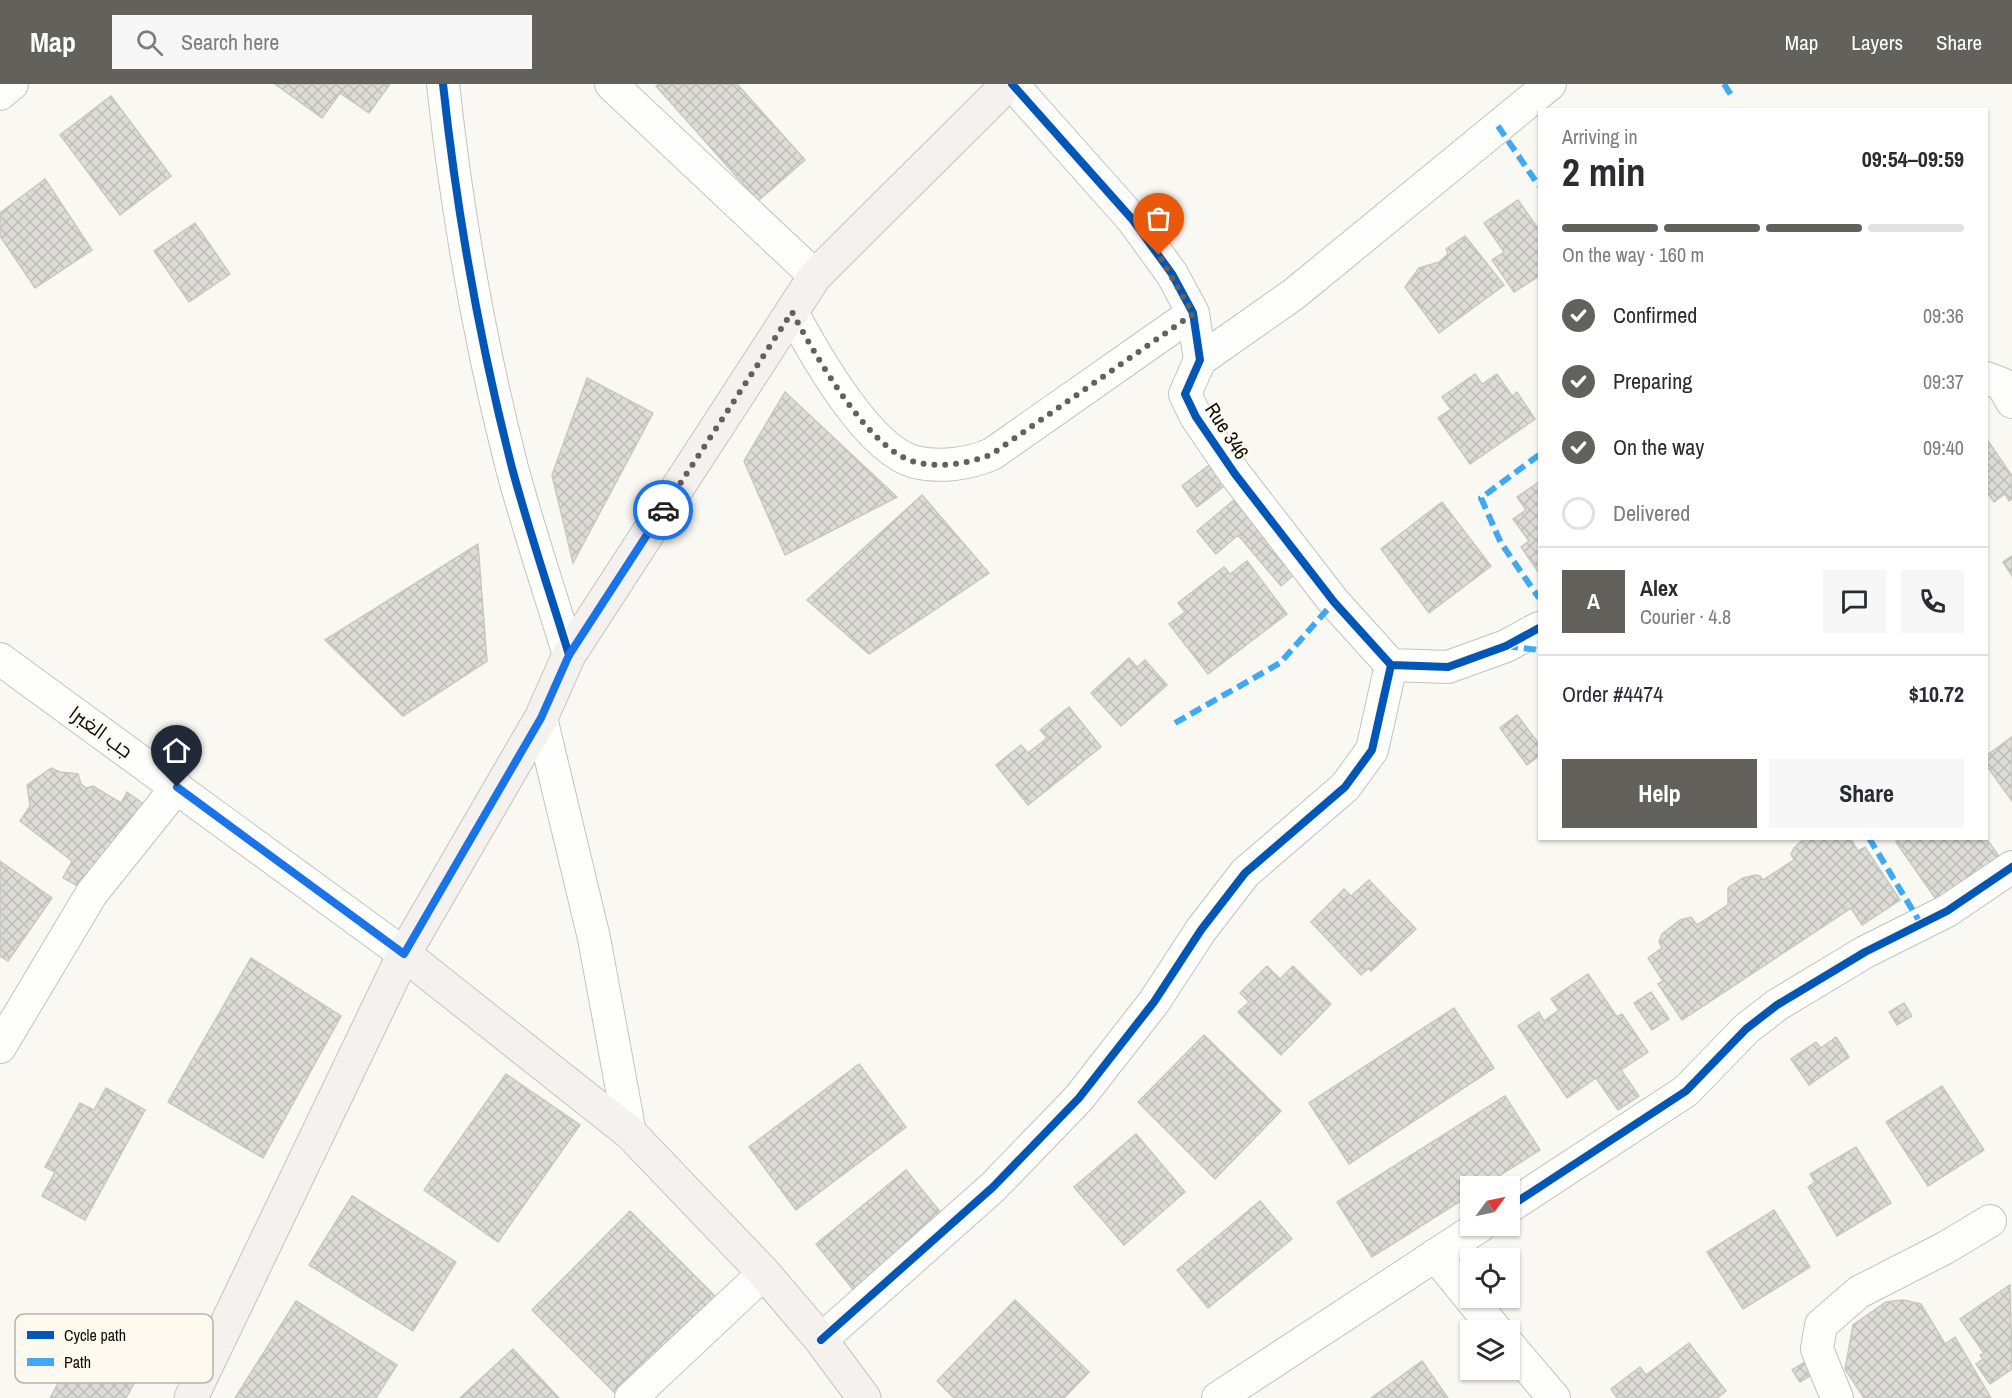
<!DOCTYPE html>
<meta charset="utf-8">
<style>
:root{--surface:#fff;--page:#f7f7f7;--text:#2b2b33;--muted:#7c7c81;--line:#e1e1e2;--accent:#63615c}
body{margin:0;font-family:"Archivo Narrow",Cairo,sans-serif;background:var(--page);color:var(--text);height:100vh;display:flex;flex-direction:column;font-size:22px;white-space:nowrap}
*{box-sizing:border-box;margin:0}
p{font-size:20px;color:var(--muted)}
.icon{flex:none;width:33px;height:33px;fill:none;stroke:currentColor;stroke-width:2;stroke-linecap:round;stroke-linejoin:round}
.map{position:relative;flex:1;overflow:hidden}
.side{position:absolute;left:1538px;top:24px;width:450px;height:732px;display:flex;flex-direction:column;background:var(--surface);border-radius:0px;box-shadow:0 2px 4px #0004}
.side>*{flex:none}
.needle{width:39px;rotate:57deg}
.controls{position:absolute;left:1460px;top:1092px;display:grid;gap:12px}
.controls a{display:grid;place-items:center;width:60px;height:60px;border-radius:0px;background:var(--surface);box-shadow:0 2px 4px #0004;font-size:30px}
.pin{position:absolute;display:grid;place-items:center;width:51px;height:51px;color:#fff;margin:-62px -26px;border-radius:50% 50% 50% 0;rotate:-45deg;box-shadow:0 0 6px #0007}
.pin .icon{rotate:45deg}
.courier{position:absolute;display:grid;place-items:center;width:60px;height:60px;margin:-30px;border:4px solid #1a73e8;border-radius:50%;background:#fff;color:#222;box-shadow:0 2px 8px #0007}
.summary em{font-style:normal;font-weight:700}
.summary div{display:flex;flex-direction:column-reverse}
.summary{display:flex;align-items:center;justify-content:space-between;height:102px;padding:0 24px}
h1{font-size:39px;font-weight:700;line-height:45px}
.bar{display:grid;grid-template-columns:repeat(4,1fr);gap:9px 6px;align-content:center;height:72px;padding:0 24px}
.bar i{height:8px;border-radius:4px;background:var(--line)}
.bar .active{background:var(--accent)}
.bar p{grid-column:span 4}
.line{display:flex;align-items:center;gap:15px;padding:0 24px;border-top:2px solid var(--line)}
.line div{flex:1}
.round{display:grid;place-items:center;flex:none;width:63px;height:63px;border-radius:0px;background:var(--page)}
ol{padding:0 24px;list-style:none}
li{display:flex;align-items:center;gap:18px;height:66px}
li p{margin-inline-start:auto}
li .icon{padding:6px;border-radius:50%;background:var(--accent);color:#fff;stroke-width:4}
li:last-child{color:var(--muted)}
li i{width:33px;height:33px;border:3px solid var(--line);border-radius:50%}
.cta{display:flex;gap:12px;margin-top:auto;padding:12px 24px}
.cta a{flex:1;height:69px;border-radius:0px;background:var(--accent);color:#fff;font-size:24px;font-weight:700;line-height:69px;text-align:center}
.cta a+a{background:var(--page);color:var(--text)}
header{display:flex;align-items:center;gap:36px;box-sizing:border-box;height:84px;padding:0 30px;background:var(--accent);color:#fff}
header strong{font-size:28px}
nav{display:flex;gap:33px;margin-inline-start:auto;font-size:21px}
.search{width:420px;height:54px;background:var(--page);display:flex;align-items:center;gap:15px;box-sizing:border-box;padding:0 21px;border-radius:0px;color:var(--muted);font-size:22px}
.map>svg:first-child{display:block}
</style>
<header>
<strong>Map</strong>
<div class="search"><svg class="icon" aria-label="search" viewBox="0 0 24 24"><circle cx="10" cy="10" r="6"/><path d="M15 15l6 6"/></svg>Search here</div>
<nav><a>Map</a><a>Layers</a><a>Share</a></nav>
</header>
<div class="map">
<svg width="2012" height="1314" viewBox="0 0 2012 1314">
<defs>
<pattern id="building-cross-hatch" width="8" height="8" patternUnits="userSpaceOnUse" patternTransform="scale(1.5)"><rect width="8" height="8" fill="#ddddd8"/><path d="M0 0l8 8M0 8l8-8" fill="none" stroke="#bdbcb8"/></pattern>
</defs>
<rect width="100%" height="100%" fill="#faf8f2"/>
<path fill="url(#building-cross-hatch)" stroke="#c8c8c3" stroke-width="1.5" d="M275,0H390L369,29L340,9L322,34Z
M659,0H737L805,76L758,117L656,2Z
M111,12L171,92L120,131L60,51Z
M45,95L92,166L35,204L0,152V129Z
M1518,116L1537,143L1539,142V192L1514,208L1492,176L1504,168L1484,139Z
M195,139L230,190L189,218L154,167Z
M1465,152L1504,201L1439,249L1405,203L1419,184L1439,178L1448,170L1446,165Z
M1475,290L1482,300L1497,290L1512,312L1517,308L1535,335L1470,380L1438,334L1451,325L1442,313Z
M587,294L653,329L573,479L552,391Z
M785,308L897,413L785,471L744,377Z
M1986,354L2012,392V415L2009,417L2005,410L1994,418L1986,406Z
M1213,378L1228,399L1197,423L1182,402Z
M1539,398V489L1521,463L1529,457L1513,435L1526,426L1517,413Z
M922,411L989,489L869,570L807,516Z
M1234,416L1296,489L1281,502L1238,451L1216,470L1197,447Z
M1442,418L1491,482L1429,529L1381,465Z
M478,460L487,577L403,632L325,556Z
M2012,472V492L2003,478Z
M1247,477L1287,530L1208,590L1169,540L1185,528L1178,519L1224,483L1230,490Z
M1129,574L1137,583L1145,576L1167,601L1121,642L1091,609Z
M1069,623L1101,663L1028,721L996,681L1021,661L1028,669L1047,654L1040,646Z
M1517,631L1539,660V672L1527,681L1500,644Z
M2012,653V717L1986,681V672Z
M51,684L60,688L78,690L81,700L86,704L93,702L121,719L127,708L146,722L91,809L63,794L72,777L20,737L30,722L27,701Z
M1805,754H1850L1858,767L1865,763L1900,816L1862,841L1851,824L1682,936L1658,900L1663,897L1648,874L1662,864L1659,858L1662,850L1680,836L1691,833L1697,841L1728,821V804L1743,794L1755,791L1760,792L1763,796L1794,776L1791,770L1794,764Z
M1900,754H1986L2001,775L1938,818L1896,758Z
M0,777L52,814L8,877L0,872Z
M1369,796L1416,845L1371,887L1369,884L1361,891L1311,838L1344,805L1351,812Z
M251,874L341,932L263,1074L168,1018Z
M1267,882L1280,895L1293,882L1331,920L1281,971L1238,928L1249,918L1240,909Z
M1588,890L1617,933L1622,930L1648,968L1621,986L1639,1012L1618,1026L1596,994L1567,1014L1518,942L1539,928L1544,937L1559,926L1551,915Z
M1651,908L1669,935L1652,946L1634,919Z
M1904,919L1912,932L1897,941L1889,928Z
M1454,924L1494,984L1349,1080L1309,1019Z
M1204,951L1281,1027L1215,1095L1138,1018Z
M1836,953L1849,973L1809,1001L1791,975L1816,958L1821,964Z
M859,980L906,1043L796,1126L749,1063Z
M506,990L580,1041L498,1158L424,1106Z
M1942,1002L1984,1066L1928,1102L1886,1038Z
M106,1004L145,1026L85,1136L42,1112L55,1088L45,1083L80,1019L94,1026Z
M1505,1012L1540,1066L1483,1102H1470V1111L1372,1173L1337,1118Z
M1136,1050L1185,1108L1124,1161L1074,1103Z
M1856,1063L1891,1119L1837,1152L1808,1103L1815,1098L1810,1090Z
M906,1086L946,1135L856,1209L816,1160Z
M352,1112L456,1178L413,1247L309,1181Z
M1260,1117L1292,1155L1208,1224L1177,1186Z
M1774,1126L1810,1183L1743,1225L1707,1168Z
M630,1127L716,1213L618,1312L532,1226Z
M2010,1201L2012,1285L1990,1300L1976,1280L1983,1275L1980,1271L1984,1269L1960,1235Z
M1015,1216L1089,1288L1064,1314H954L937,1297Z
M1903,1216L1921,1220L1945,1260L1955,1253L1991,1314H1864L1845,1285L1853,1241L1886,1218Z
M296,1217L397,1281L376,1314H235Z
M86,1250L107,1262L113,1252L149,1272L126,1314H50Z
M1689,1259L1726,1307L1717,1314H1617L1611,1305L1640,1283L1646,1291Z
M513,1265L559,1314H460Z
M1808,1276L1816,1288L1800,1298L1792,1286Z
M1422,1277L1448,1314H1371Z"/>
<g fill="none" stroke-linecap="round" stroke-linejoin="round">
<defs>
<path id="street" d="M443,0C457,129 480,259 512,384C529,447 550,509 569,571
M611,0L815,192
M1012,0L1132,135L1172,190L1193,229L1200,276L1185,310L1196,333L1235,390L1334,518L1391,581
M0,10L12,0
M792,228C814,269 868,366 915,378C940,384 969,380 992,370L1193,229
M1200,276L1294,210L1550,0
M1986,294L2002,300L2012,318
M0,575L404,870
M541,634L594,854L630,1049
M0,963L92,809L177,703
M1509,1123L1686,1007L1746,945L1777,921L1865,868L1947,827L2012,783
M1435,1171L1496,1246
M821,1256L993,1103L1079,1014L1154,918L1201,846L1245,789L1345,703L1372,666L1391,581L1448,583L1506,562L1539,544
M1509,1261L1554,1314
M631,1314L764,1189
M1218,1314L1480,1142
M1837,1314L1817,1265L1821,1241L1859,1208L1945,1164L1990,1137"/>
<path id="secondary" d="M404,870L630,1049L764,1189L821,1256L864,1314
M191,1314L404,870L541,634L569,571L815,192L1008,0"/>
</defs>
<use href="#street" stroke="#c4c2bd" stroke-width="34"/>
<use href="#secondary" stroke="#c4c2bd" stroke-width="35"/>
<use href="#street" stroke="#fefefd" stroke-width="32"/>
<use href="#secondary" stroke="#f4f1ee" stroke-width="33"/>
<path stroke="#3fa9f5" stroke-width="6" stroke-dasharray="12 6" stroke-linecap="butt" d="M1724,0L1733,14
M1498,42L1539,102
M1539,371L1481,414L1501,459L1539,514
M1506,562L1539,566
M1175,639L1280,579L1334,518
M1869,754L1921,840"/>
<defs>
<path id="cycleway" d="M443,0C457,129 480,259 512,384C529,447 550,509 569,571
M1012,0L1132,135L1172,190L1193,229L1200,276L1185,310L1196,333L1235,390L1334,518L1391,581
M1509,1123L1686,1007L1746,945L1777,921L1865,868L1947,827L2012,783
M821,1256L993,1103L1079,1014L1154,918L1201,846L1245,789L1345,703L1372,666L1391,581L1448,583L1506,562L1539,544"/>
</defs>
<use href="#cycleway" stroke="#fef9ef" stroke-width="11"/>
<use href="#cycleway" stroke="#0057b8" stroke-width="8"/>
</g>
<g fill="none" stroke-linecap="round" stroke-linejoin="round">
<path stroke="#63615c" stroke-width="6" stroke-dasharray="0 10.8" d="M663,426L792,228C814,269 868,366 915,378C940,384 969,380 992,370L1193,230L1159,171"/>
<path stroke="#1a73e8" stroke-width="8" d="M177,703L404,870L541,634L569,571L663,426"/>
</g>
<g text-anchor="middle" stroke-width="4.5" stroke-linejoin="round" paint-order="stroke">
<g font-size="20" fill="#110f0b" stroke="#fef9ef">
<text transform="translate(1227 347) rotate(57)" y="7">Rue 346</text>
<text transform="translate(101 648) rotate(36)" y="7">جب الغبرا</text>
</g>
</g>
<rect x="15" y="1230" width="198" height="69" rx="9" fill="#fef9ef" stroke="#b7b3ab" stroke-width="1.5"/>
<rect x="27" y="1247" width="27" height="8" fill="#0057b8"/>
<rect x="27" y="1274" width="27" height="8" fill="#3fa9f5"/>
<g font-size="16" fill="#110f0b">
<text x="64" y="1257">Cycle path</text>
<text x="64" y="1284">Path</text>
</g>
</svg>
<div class="controls">
<a><svg class="needle" viewBox="-14 -14 28 28"><path d="M0-13l5 13h-10z" fill="#e53935"/><path d="M0 13l5-13h-10z" fill="#7c7c81"/></svg></a>
<a><svg class="icon" aria-label="locate" viewBox="0 0 24 24"><circle cx="12" cy="12" r="6"/><path d="M12 2v4M12 18v4M2 12h4M18 12h4"/></svg></a>
<a><svg class="icon" aria-label="layers" viewBox="0 0 24 24"><path d="M12 4l9 5-9 5-9-5zM3 14l9 5 9-5"/></svg></a>
</div>
<div class="pin" style="left:1159px;top:171px;background:#ea580c"><svg class="icon" aria-label="bag" viewBox="0 0 24 24"><path d="M5 8h14l-1 12H6zM9 8a3 3 0 0 1 6 0"/></svg></div>
<div class="pin" style="left:177px;top:703px;background:#1f2937"><svg class="icon" aria-label="home" viewBox="0 0 24 24"><path d="M3 11l9-7 9 7M6 9v11h12V9"/></svg></div>
<div class="courier" style="left:663px;top:426px"><svg class="icon" aria-label="car" viewBox="0 0 24 24"><path d="M5 17H2v-5l4-1 3-4h7l3 4 3 1v5h-3M9 17h6M6 11h13"/><circle cx="7" cy="17" r="2"/><circle cx="17" cy="17" r="2"/></svg></div>
<section class="side">
<div class="summary"><div><h1>2 min</h1><p>Arriving in</p></div><em>09:54–09:59</em></div>
<div class="bar"><i class="active"></i><i class="active"></i><i class="active"></i><i></i><p>On the way · 160 m</p></div>
<ol>
<li><svg class="icon" aria-label="check" viewBox="0 0 24 24"><path d="M5 12l5 5 9-10"/></svg>Confirmed<p>09:36</p></li>
<li><svg class="icon" aria-label="check" viewBox="0 0 24 24"><path d="M5 12l5 5 9-10"/></svg>Preparing<p>09:37</p></li>
<li><svg class="icon" aria-label="check" viewBox="0 0 24 24"><path d="M5 12l5 5 9-10"/></svg>On the way<p>09:40</p></li>
<li><i></i>Delivered</li>
</ol>
<div class="line" style="height:108px"><b class="round" style="background:var(--accent);color:#fff">A</b><div><b>Alex</b><p>Courier · 4.8</p></div><a class="round"><svg class="icon" aria-label="chat" viewBox="0 0 24 24"><path d="M4 5h16v11H9l-5 4z"/></svg></a><a class="round"><svg class="icon" aria-label="phone" viewBox="0 0 24 24"><path d="M5 4h4l2 5-3 2q2 4 5 5l2-3 5 2v4C11 20 4 13 5 4z"/></svg></a></div>
<div class="line" style="height:78px"><div>Order #4474</div><b>$10.72</b></div>
<div class="cta"><a>Help</a><a>Share</a></div>
</section>
</div>
